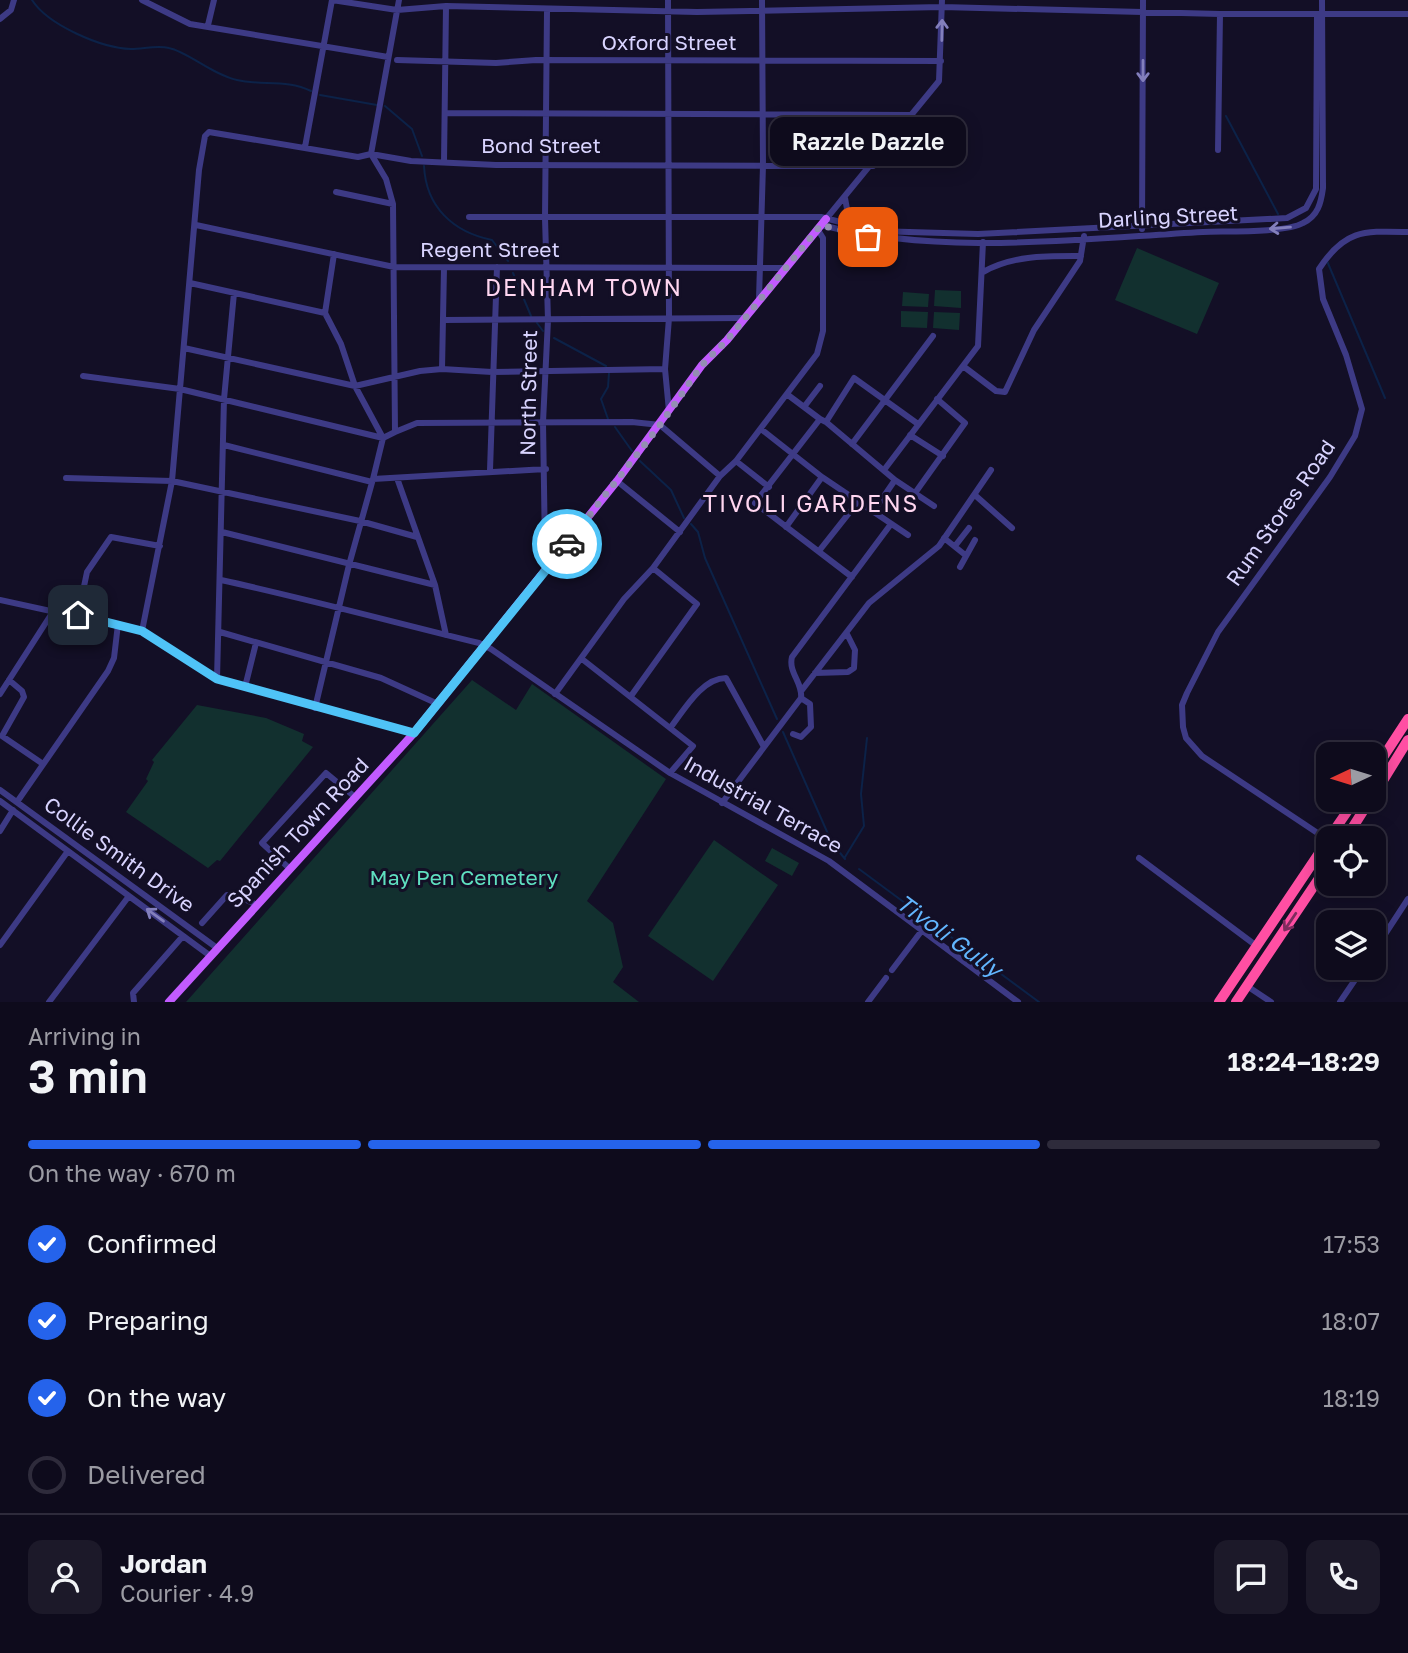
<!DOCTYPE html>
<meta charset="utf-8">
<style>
:root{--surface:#0e0b1c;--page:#1c1929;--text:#f1f3f6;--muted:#9b9ba3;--line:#2e2b3b;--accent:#2563eb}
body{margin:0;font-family:"Golos Text",sans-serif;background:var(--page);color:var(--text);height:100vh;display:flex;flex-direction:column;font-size:26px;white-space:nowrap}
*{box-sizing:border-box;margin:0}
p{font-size:23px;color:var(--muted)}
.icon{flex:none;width:38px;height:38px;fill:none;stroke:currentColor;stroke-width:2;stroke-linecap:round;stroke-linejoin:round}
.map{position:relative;height:1002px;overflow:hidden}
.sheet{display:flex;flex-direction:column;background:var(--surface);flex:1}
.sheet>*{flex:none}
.needle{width:46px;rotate:266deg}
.buttons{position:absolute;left:1316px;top:742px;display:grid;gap:14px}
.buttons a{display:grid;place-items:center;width:70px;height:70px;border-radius:14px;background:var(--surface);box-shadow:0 4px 18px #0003,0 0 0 2px var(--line);font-size:35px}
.pin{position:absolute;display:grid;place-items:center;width:60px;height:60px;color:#fff;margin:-30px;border-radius:14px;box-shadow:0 4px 10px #0006}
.courier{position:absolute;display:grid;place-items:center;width:70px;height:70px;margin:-35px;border:5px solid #4fc3f7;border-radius:50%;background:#fff;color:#222;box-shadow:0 2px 9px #0007}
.bubble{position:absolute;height:49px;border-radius:14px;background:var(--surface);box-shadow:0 4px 18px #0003,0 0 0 2px var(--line);font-size:23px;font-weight:600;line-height:49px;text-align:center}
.head em{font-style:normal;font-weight:600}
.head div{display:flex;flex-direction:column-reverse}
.head{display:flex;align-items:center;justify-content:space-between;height:119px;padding:0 28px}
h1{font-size:46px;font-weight:600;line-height:52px}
.bar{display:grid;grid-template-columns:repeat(4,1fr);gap:10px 7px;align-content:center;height:84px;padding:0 28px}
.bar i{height:9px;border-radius:5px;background:var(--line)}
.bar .selected{background:var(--accent)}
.bar p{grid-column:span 4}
.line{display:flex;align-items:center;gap:18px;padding:0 28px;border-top:2px solid var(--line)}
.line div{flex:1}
.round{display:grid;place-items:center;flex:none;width:74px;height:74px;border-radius:14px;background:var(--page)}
ol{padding:0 28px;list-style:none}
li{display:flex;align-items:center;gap:21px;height:77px}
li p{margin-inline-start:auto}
li .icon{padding:7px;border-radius:50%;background:var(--accent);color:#fff;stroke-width:4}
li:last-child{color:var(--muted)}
li i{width:38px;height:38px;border:4px solid var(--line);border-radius:50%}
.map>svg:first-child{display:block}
</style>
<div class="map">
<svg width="1408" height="1002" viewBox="0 0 1408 1002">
<rect width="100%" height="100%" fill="#130f26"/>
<path fill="#12302f" d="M1137,248L1219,283L1197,334L1115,300Z
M935,290L961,291V308L934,306Z
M903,292L929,294L928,307L902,306Z
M901,311L928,312L927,328L901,327Z
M934,312L960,313L959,330L933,328Z
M472,680L516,710L532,684L666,779L587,901L613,923L623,967L613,982L639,1002H186Z
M197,705L266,718L304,734L302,741L313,747L220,861L217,860L208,868L126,812L148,781L146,779L154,762L152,760Z
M357,763L364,768L350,788L342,783Z
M714,840L778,885L713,981L648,936Z
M772,848L799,863L792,876L765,861Z"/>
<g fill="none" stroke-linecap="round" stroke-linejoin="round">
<path stroke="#0c2248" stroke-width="2" d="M32,0C48,25 101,48 131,49C143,49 157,45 169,48C188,52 213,75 237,80C262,86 287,79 311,91
M320,95L377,105
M385,106L412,129L422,156
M1226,116L1278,214
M424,166C426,207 453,232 492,240L508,261
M1327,261L1385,398
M513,273L531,316
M537,323L543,331
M554,338L606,366
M608,419L601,399L608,387L609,373
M615,427L632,451
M640,461L671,490L684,518
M691,524L698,532L705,558L777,719
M783,732L832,843L845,859
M845,857L864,826L861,794L867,738
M859,869L1039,1002"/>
<path stroke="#3d3a85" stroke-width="6" d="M142,0L190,24L388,57
M668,0L669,318L665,369L669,411
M547,11L545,218L548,320L543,422L545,551L550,565
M0,19L11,10L14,0
M208,25L214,0
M397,60L496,63L536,60L941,61
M445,113L911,115
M305,147L332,0L397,10L446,6L697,12L942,7L1220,14H1408
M1218,150L1220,14
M444,162L446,6
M336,192L393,204
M845,198L850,225
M469,217H821L875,231L978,234L1287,218L1306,208L1316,189L1317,15
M826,219L939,81L942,0
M196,225L394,267L786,268
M821,225C944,256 1077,239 1203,232C1226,231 1285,233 1303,223C1318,216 1321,203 1323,188L1322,0
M1142,229L1143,0
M983,272C1014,255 1046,256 1081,256
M190,283L325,313L341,344L355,386L383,438L373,479L546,469
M759,299L763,165L762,0
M325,313L334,254
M444,320L745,318
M184,348L355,386L420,371L442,369L492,372L665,369
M963,366L996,391L1005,392L1034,330L1080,261L1084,236
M442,369L444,268
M83,376L180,389L383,438L395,432L393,204L386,179L371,154L399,0
M788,395L820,419
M804,407L820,386
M826,422L895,480L934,506
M761,429L822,477L908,535
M395,432L417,423L632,422L660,425L720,476
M910,435L943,456
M852,444L933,336
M224,445L372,482
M736,461L769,487
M490,470L497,267
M884,470L978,346L983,242
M66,478L172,481L360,521L417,537
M397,478L435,585L446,635
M617,481L680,532
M915,493L965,423L937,399
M976,496L1012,528
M873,512L895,480
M786,527L822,477
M222,532L435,585
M944,538L964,554
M955,546L969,528
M819,551L857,503
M960,567L975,540
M852,577L755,503L820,419L826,422L854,378L918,424
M221,580C308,599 393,622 479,643L491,649L670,773L829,861L1018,1002
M0,600L142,631L217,679L414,733
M78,615L87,572L111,537L160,546
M142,631L172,481L199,170L205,136L209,132L358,157L371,154L411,161L496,165L873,166
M220,632L381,678L438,704
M582,659L693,746L670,773
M815,673L848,672L854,668L855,650L847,634
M217,679L224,399L234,293
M9,680L22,691L24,697L2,736L43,764
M245,687L256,643
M802,690L869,603L939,546L991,470
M0,694L54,610
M555,694L624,599L653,568L720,476L736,461L817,354L823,331V238L818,230
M631,696L697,604L653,568
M315,708L349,565L373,479
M671,727C684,710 702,678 726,678L764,747
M793,734L801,737L811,727L810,704L801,698
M0,790L217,948
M0,801L209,955
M17,802L108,671L114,658L118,624
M722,803L801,698C803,683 788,672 792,657L891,524
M0,831L13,810
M1328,840L1202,756L1186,738L1183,727L1182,705L1187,693L1218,632L1330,477L1355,436L1362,409L1346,355L1323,299L1319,269C1345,229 1364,231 1408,232
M1139,858L1258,947
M290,869L262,843L326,773L355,797
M202,923L227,895H236L257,905
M0,945L68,851
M1374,951L1408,899
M892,970L923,929
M1247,986L1271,1002
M49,1002L129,896
M134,1002L133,993L183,936
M868,1002L886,978
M1340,1002L1363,968"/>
<path stroke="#c25bff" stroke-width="8" d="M169,1002L414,733L617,481L702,365L727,340L826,219"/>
<path stroke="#ff4fa3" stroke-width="10" d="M1374,771L1408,719
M1374,795L1408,740
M1329,838L1355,800
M1346,838L1370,800
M1219,1002L1328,840
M1236,1002L1328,865"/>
</g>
<defs><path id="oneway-shaft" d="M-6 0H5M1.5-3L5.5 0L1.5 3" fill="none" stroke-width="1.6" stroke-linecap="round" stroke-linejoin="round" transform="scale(1.75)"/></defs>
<g stroke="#837fbc">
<use href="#oneway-shaft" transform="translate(942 30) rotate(-89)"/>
<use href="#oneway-shaft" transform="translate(1143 71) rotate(90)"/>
<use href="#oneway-shaft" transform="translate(1280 228) rotate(175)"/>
<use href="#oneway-shaft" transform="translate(155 915) rotate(-144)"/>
</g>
<use stroke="#7d2c5e" href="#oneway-shaft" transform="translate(1290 922) rotate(124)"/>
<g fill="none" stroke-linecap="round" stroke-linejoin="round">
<path stroke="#948fb3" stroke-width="7" stroke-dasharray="0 12.6" d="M567,544L660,425L702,365L727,340L821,225L868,237"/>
<path stroke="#4fc3f7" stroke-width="9" d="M78,615L142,631L217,679L414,733L567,544"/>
</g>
<g text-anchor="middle" stroke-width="6" stroke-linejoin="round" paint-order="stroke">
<g font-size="21" fill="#d9d4ff" stroke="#130f26">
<text x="669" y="50">Oxford Street</text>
<text x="541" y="153">Bond Street</text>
<text transform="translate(1168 217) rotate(-3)" y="7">Darling Street</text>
<text x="490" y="257">Regent Street</text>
<text transform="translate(529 393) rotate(-89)" y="7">North Street</text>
<text transform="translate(1281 513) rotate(-55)" y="7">Rum Stores Road</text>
<text transform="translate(763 805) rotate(29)" y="7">Industrial Terrace</text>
<text transform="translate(298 833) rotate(-47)" y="7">Spanish Town Road</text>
<text transform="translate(119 855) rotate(36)" y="7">Collie Smith Drive</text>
</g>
<g font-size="21" fill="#5fe0c0" stroke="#130f26">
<text x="464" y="885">May Pen Cemetery</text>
</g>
<g font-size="23" letter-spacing="2" fill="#ffd6f0" stroke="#130f26">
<text x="584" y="296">DENHAM TOWN</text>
<text x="811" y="512">TIVOLI GARDENS</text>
</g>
<g font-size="23" font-style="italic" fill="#62b6ff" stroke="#130f26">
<text transform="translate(949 936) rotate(36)" y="8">Tivoli Gully</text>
</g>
</g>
</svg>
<div class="buttons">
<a><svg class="needle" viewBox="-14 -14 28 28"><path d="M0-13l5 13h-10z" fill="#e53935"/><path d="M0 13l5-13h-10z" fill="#9b9ba3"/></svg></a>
<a><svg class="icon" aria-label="locate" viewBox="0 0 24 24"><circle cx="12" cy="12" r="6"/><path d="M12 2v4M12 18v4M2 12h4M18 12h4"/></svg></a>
<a><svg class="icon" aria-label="layers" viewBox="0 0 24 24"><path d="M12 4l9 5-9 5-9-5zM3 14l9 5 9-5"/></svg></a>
</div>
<div class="pin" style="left:868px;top:237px;background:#ea580c"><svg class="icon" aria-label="bag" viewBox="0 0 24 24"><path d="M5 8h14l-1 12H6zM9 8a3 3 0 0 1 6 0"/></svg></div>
<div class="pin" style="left:78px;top:615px;background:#1f2937"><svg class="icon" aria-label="home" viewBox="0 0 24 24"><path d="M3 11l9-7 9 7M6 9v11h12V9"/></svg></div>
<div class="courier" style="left:567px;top:544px"><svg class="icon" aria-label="car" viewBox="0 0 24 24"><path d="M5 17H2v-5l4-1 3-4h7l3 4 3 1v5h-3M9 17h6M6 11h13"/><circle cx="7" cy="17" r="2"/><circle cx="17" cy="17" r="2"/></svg></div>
<div class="bubble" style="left:770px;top:117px;width:196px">Razzle Dazzle</div>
</div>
<section class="sheet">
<div class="head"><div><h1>3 min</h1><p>Arriving in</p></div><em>18:24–18:29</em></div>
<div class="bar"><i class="selected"></i><i class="selected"></i><i class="selected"></i><i></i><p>On the way · 670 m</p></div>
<ol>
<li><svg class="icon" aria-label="check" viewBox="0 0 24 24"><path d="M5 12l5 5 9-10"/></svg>Confirmed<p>17:53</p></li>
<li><svg class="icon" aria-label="check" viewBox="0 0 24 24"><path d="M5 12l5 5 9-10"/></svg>Preparing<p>18:07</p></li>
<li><svg class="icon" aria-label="check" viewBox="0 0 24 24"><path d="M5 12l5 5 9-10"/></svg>On the way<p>18:19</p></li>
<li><i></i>Delivered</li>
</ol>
<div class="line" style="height:126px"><a class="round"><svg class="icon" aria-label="person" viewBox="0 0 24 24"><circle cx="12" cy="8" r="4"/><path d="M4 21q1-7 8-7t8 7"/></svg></a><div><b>Jordan</b><p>Courier · 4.9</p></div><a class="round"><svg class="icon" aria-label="chat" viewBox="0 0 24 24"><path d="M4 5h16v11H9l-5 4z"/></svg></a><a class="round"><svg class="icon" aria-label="phone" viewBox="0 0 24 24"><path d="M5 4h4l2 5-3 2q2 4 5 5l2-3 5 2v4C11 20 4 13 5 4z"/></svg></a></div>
</section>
